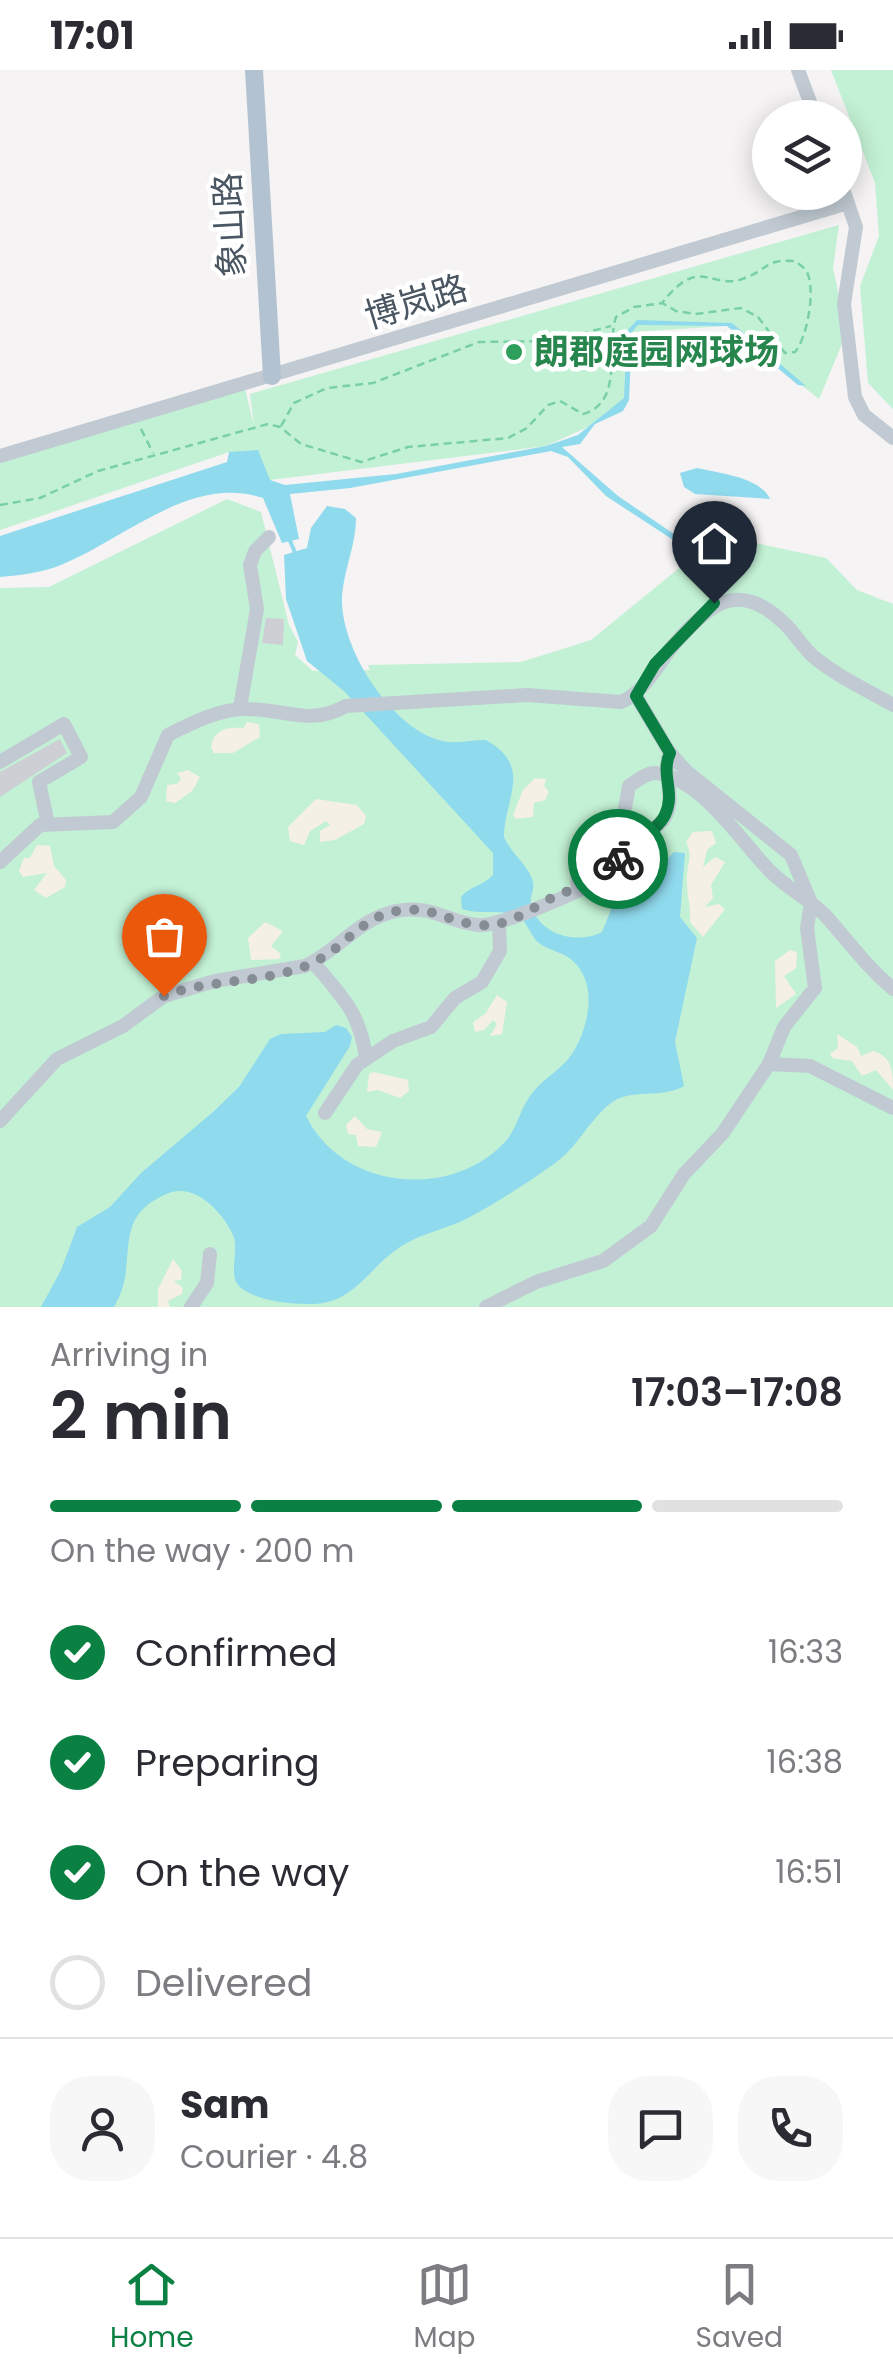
<!DOCTYPE html>
<meta charset="utf-8">
<style>
:root{--surface:#fff;--page:#f7f7f7;--text:#2b2b33;--muted:#7c7c81;--line:#e1e1e2;--accent:#0b8043}
body{margin:0;font-family:Poppins,"Noto Sans SC",sans-serif;background:var(--page);color:var(--text);height:100vh;display:flex;flex-direction:column;font-size:38px;white-space:nowrap}
*{box-sizing:border-box;margin:0}
p{font-size:32px;color:var(--muted)}
.icon{flex:none;width:55px;height:55px;fill:none;stroke:currentColor;stroke-width:2;stroke-linecap:round;stroke-linejoin:round}
.map{position:relative;height:1237px;overflow:hidden}
.panel{display:flex;flex-direction:column;background:var(--surface);flex:1}
.panel>*{flex:none}
.fabs{position:absolute;left:752px;top:30px;display:grid;gap:20px}
.fabs a{display:grid;place-items:center;width:110px;height:110px;border-radius:50%;background:var(--surface);box-shadow:0 5px 25px #0003;font-size:50px}
.pin{position:absolute;display:grid;place-items:center;width:85px;height:85px;color:#fff;margin:-102px -42px;border-radius:50% 50% 50% 0;rotate:-45deg;box-shadow:0 0 10px #0007}
.pin .icon{rotate:45deg}
.courier{position:absolute;display:grid;place-items:center;width:100px;height:100px;margin:-50px;border:8px solid #0b8043;border-radius:50%;background:#fff;color:#222;box-shadow:0 2px 12px #0007}
.overview em{font-style:normal;font-weight:600}
.overview div{display:flex;flex-direction:column-reverse}
.overview{display:flex;align-items:center;justify-content:space-between;height:170px;padding:0 50px}
h1{font-size:65px;font-weight:600;line-height:75px}
.bar{display:grid;grid-template-columns:repeat(4,1fr);gap:15px 10px;align-content:center;height:120px;padding:0 50px}
.bar i{height:12px;border-radius:8px;background:var(--line)}
.bar .selected{background:var(--accent)}
.bar p{grid-column:span 4}
.line{display:flex;align-items:center;gap:25px;padding:0 50px;border-top:2px solid var(--line)}
.line div{flex:1}
.round{display:grid;place-items:center;flex:none;width:105px;height:105px;border-radius:40px;background:var(--page)}
ol{padding:0 50px;list-style:none}
li{display:flex;align-items:center;gap:30px;height:110px}
li p{margin-inline-start:auto}
li .icon{padding:10px;border-radius:50%;background:var(--accent);color:#fff;stroke-width:4}
li:last-child{color:var(--muted)}
li i{width:55px;height:55px;border:5px solid var(--line);border-radius:50%}
.status{display:flex;justify-content:space-between;align-items:center;height:70px;padding:0 50px;background:var(--surface);direction:ltr}
.status svg{height:28px;fill:currentColor}
.tabs{display:flex;justify-content:space-around;align-items:center;height:140px;border-top:2px solid var(--line);background:var(--surface);font-size:28px;color:var(--muted)}
.tabs a{display:grid;justify-items:center;gap:5px}
.tabs .selected{color:var(--accent)}
.map>svg:first-child{display:block}
</style>
<div class="status"><b>17:01</b><svg viewBox="0 0 49 12"><path d="M0 12V9h3v3zM5 12V6h3v6zM10 12V3h3v9zM15 12V0h3v12zM26 1h20v11H26zM47 4h2v5h-2z"/></svg></div>
<div class="map">
<svg width="893" height="1237" viewBox="0 0 893 1237">
<rect width="100%" height="100%" fill="#f5f3f3"/>
<path fill="#c3f1d5" d="M831,0H893V339L868,313L860,216L879,166L875,113Z
M839,155L833,198L847,262L819,329L727,256L633,262L623,341L546,376L270,410L229,382L0,460V386L244,314L254,356L250,324Z
M227,429L261,442L289,555L298,572L295,585L313,601L370,600L368,595L521,592L591,570L705,477L746,471L826,488L857,520L893,534V1237H0V518L49,517Z"/>
<path fill="#f5f0e5" d="M247,652L259,654L260,667L233,683H214L211,677C215,659 226,657 244,658Z
M188,700L200,707L192,721L175,733L166,731L167,715L177,714L181,709L177,703Z
M535,708L546,709L544,716L549,722L545,730L534,733L533,747L516,749L513,745L523,720Z
M316,729L357,735L366,746L364,754L335,770L320,772V761L330,755L326,751L310,761L304,775L290,771L288,757Z
M712,761L716,773L707,780L703,797L715,787L725,792L711,815L713,828L705,837L719,834L725,839L703,867L690,852C691,837 687,826 687,812C686,795 694,787 686,772L693,762Z
M37,775L50,776L54,796L66,810L65,817L46,828L34,820L47,803L23,807L19,801L24,788H30Z
M265,852L283,861L271,876L281,884L279,889L251,890L248,868Z
M790,880L797,882L796,898L784,906L796,924L776,938L775,891Z
M497,925L507,932L502,964L490,966L497,954L493,950L484,960L475,962L473,952L485,944Z
M837,964L857,977L861,986L873,981C893,987 893,1002 893,1020L876,1000L862,1006L852,991L832,988L830,984L838,978Z
M374,1002L408,1010L409,1021L400,1028L378,1020L367,1022L369,1004Z
M355,1046L367,1059L382,1062L376,1077L358,1076L356,1065L348,1064L346,1055Z
M173,1189L182,1201L181,1210L174,1211L183,1218L182,1224L168,1231L170,1237H158V1219Z"/>
<path fill="#90daee" d="M637,250L732,253L806,316L798,315L727,256L638,255L632,262L629,330L623,341L595,354L580,374L562,377L618,426L696,479L690,481L606,426L568,387L551,381L350,418L290,424L299,469L282,473L263,428C191,404 125,469 61,495C41,503 21,505 0,507V466L227,392L229,382L258,380L270,410L285,415L396,404L546,376L578,365L624,328L627,261Z
M697,398C719,403 760,407 770,429L695,424L684,417L680,403Z
M327,436L345,439L356,448C356,477 342,503 342,532C343,580 387,650 433,668C451,676 468,670 486,670C534,697 504,729 504,767C510,782 530,797 533,812C535,820 529,827 531,835C539,865 577,875 602,862L621,815L640,816L674,782L685,783L680,847L697,868L675,972L684,1016C663,1029 630,1018 611,1033C589,1050 577,1078 554,1094C527,1113 498,1132 470,1147C448,1159 421,1163 400,1177C369,1197 355,1233 313,1234C291,1234 258,1232 240,1217C227,1205 240,1180 233,1165C223,1143 196,1113 169,1123C107,1148 142,1191 114,1237H41L61,1200L77,1157L110,1137L141,1103L213,1042L239,1017L270,969L281,964L325,962L336,955L346,958L352,967L350,976L306,1046C341,1118 447,1131 503,1074C517,1061 520,1037 533,1022C544,1008 562,999 572,984C588,959 599,915 573,891C564,882 549,881 539,873C529,865 528,850 515,845C499,839 480,845 462,839L461,827C470,816 483,816 493,805V783L345,622L307,591L286,529L284,485L307,478L311,458Z"/>
<g fill="none" stroke-linecap="round" stroke-linejoin="round">
<path stroke="#90daee" stroke-width="4" d="M288,466L296,485"/>
</g>
<path fill="#cdcfd5" d="M266,548L284,549L283,575L262,573Z
M60,669L67,683L0,727V702Z"/>
<g fill="none" stroke-linecap="round" stroke-linejoin="round">
<path stroke="#7ad0a6" stroke-width="2.5" stroke-dasharray="8 5" stroke-linecap="butt" d="M281,356L294,333L327,318L373,313L479,272L554,271L611,256
M141,359L153,383
M0,435L40,428L98,401L268,354L280,357L301,374L361,392L408,377L508,368L527,358L548,335L560,331L583,344C624,333 606,277 616,247L634,237L662,233L676,241L695,244L741,238L758,247L785,283L795,282C807,268 816,220 807,202C804,197 799,194 795,191C764,189 769,199 745,208C711,222 701,183 662,233"/>
<path stroke="#c1cad2" stroke-width="14" d="M798,0L816,48
M844,122L856,157L844,234L855,327L864,345L893,368
M0,386L848,133
M240,638L257,539L250,495L255,481L269,467
M0,692L64,654L81,687L39,712L48,754
M0,792L40,755L113,752L141,727L168,665C190,654 219,639 244,639C284,638 308,657 346,636L527,625L621,632C645,623 659,591 677,571C711,534 738,509 784,553C795,563 802,577 814,587C838,607 867,620 893,635
M578,818C573,785 606,772 621,749C626,740 627,726 629,716C637,711 646,702 656,703C703,709 741,772 771,802C788,819 809,829 825,845C848,871 866,896 893,919
M313,892C341,926 359,940 366,987
M769,994L810,996L893,1038
M325,1043L357,995L393,971L431,957L455,928L482,912L500,881L499,853
M0,1051L57,989L123,956L164,926L215,911L305,896C339,880 358,849 396,841C431,834 447,852 478,855C497,858 598,815 610,802C619,793 623,780 633,771C642,764 657,759 664,749C678,727 660,705 670,683
M191,1237L207,1213L210,1184
M486,1237L536,1212L603,1191L651,1156L684,1104L723,1063L769,994L784,957L815,918L807,858L811,833L791,785L686,701L670,683L636,626"/>
<path stroke="#b3c2d1" stroke-width="18" d="M254,0L272,306"/>
</g>
<g fill="none" stroke-linecap="round" stroke-linejoin="round">
<path stroke="#868d94" stroke-width="10" stroke-dasharray="0 18" d="M164,926C213,907 275,915 320,889C348,873 363,847 397,841C431,835 448,852 478,855C506,858 526,842 548,830C574,815 603,817 618,789"/>
<path stroke="#0b8043" stroke-width="12" d="M618,789C630,772 657,762 665,745C676,722 660,705 670,683L636,626L655,594L714,533"/>
</g>
<circle fill="#2e9e5b" stroke="#fff" stroke-width="4" cx="514" cy="282" r="10"/>
<g text-anchor="middle" stroke-width="9" stroke-linejoin="round" paint-order="stroke">
<g font-size="35" fill="#4a5661" stroke="#fff">
<text transform="translate(230 155) rotate(-93)" y="12">象山路</text>
<text transform="translate(416 232) rotate(-17)" y="12">博岚路</text>
</g>
<g font-size="35" font-weight="bold" fill="#27864d" stroke="#fff" text-anchor="start">
<text x="534" y="294">朗郡庭园网球场</text>
</g>
</g>
</svg>
<div class="fabs">
<a><svg class="icon" aria-label="layers" viewBox="0 0 24 24"><path d="M12 4l9 5-9 5-9-5zM3 14l9 5 9-5"/></svg></a>
</div>
<div class="pin" style="left:164px;top:926px;background:#ea580c"><svg class="icon" aria-label="bag" viewBox="0 0 24 24"><path d="M5 8h14l-1 12H6zM9 8a3 3 0 0 1 6 0"/></svg></div>
<div class="pin" style="left:714px;top:533px;background:#1f2937"><svg class="icon" aria-label="home" viewBox="0 0 24 24"><path d="M3 11l9-7 9 7M6 9v11h12V9"/></svg></div>
<div class="courier" style="left:618px;top:789px"><svg class="icon" aria-label="bike" viewBox="0 0 24 24"><circle cx="6" cy="16" r="4"/><circle cx="18" cy="16" r="4"/><path d="M6 16l4-8h5l3 8M10 8l3 8H6M13 5h3"/></svg></div>
</div>
<section class="panel">
<div class="overview"><div><h1>2 min</h1><p>Arriving in</p></div><em>17:03–17:08</em></div>
<div class="bar"><i class="selected"></i><i class="selected"></i><i class="selected"></i><i></i><p>On the way · 200 m</p></div>
<ol>
<li><svg class="icon" aria-label="check" viewBox="0 0 24 24"><path d="M5 12l5 5 9-10"/></svg>Confirmed<p>16:33</p></li>
<li><svg class="icon" aria-label="check" viewBox="0 0 24 24"><path d="M5 12l5 5 9-10"/></svg>Preparing<p>16:38</p></li>
<li><svg class="icon" aria-label="check" viewBox="0 0 24 24"><path d="M5 12l5 5 9-10"/></svg>On the way<p>16:51</p></li>
<li><i></i>Delivered</li>
</ol>
<div class="line" style="height:180px"><a class="round"><svg class="icon" aria-label="person" viewBox="0 0 24 24"><circle cx="12" cy="8" r="4"/><path d="M4 21q1-7 8-7t8 7"/></svg></a><div><b>Sam</b><p>Courier · 4.8</p></div><a class="round"><svg class="icon" aria-label="chat" viewBox="0 0 24 24"><path d="M4 5h16v11H9l-5 4z"/></svg></a><a class="round"><svg class="icon" aria-label="phone" viewBox="0 0 24 24"><path d="M5 4h4l2 5-3 2q2 4 5 5l2-3 5 2v4C11 20 4 13 5 4z"/></svg></a></div>
</section>
<nav class="tabs">
<a class="selected"><svg class="icon" aria-label="home" viewBox="0 0 24 24"><path d="M3 11l9-7 9 7M6 9v11h12V9"/></svg>Home</a>
<a><svg class="icon" aria-label="map" viewBox="0 0 24 24"><path d="M3 6l6-2 6 2 6-2v14l-6 2-6-2-6 2zM9 4v14M15 6v14"/></svg>Map</a>
<a><svg class="icon" aria-label="saved" viewBox="0 0 24 24"><path d="M7 4h10v16l-5-4-5 4z"/></svg>Saved</a>
</nav>
